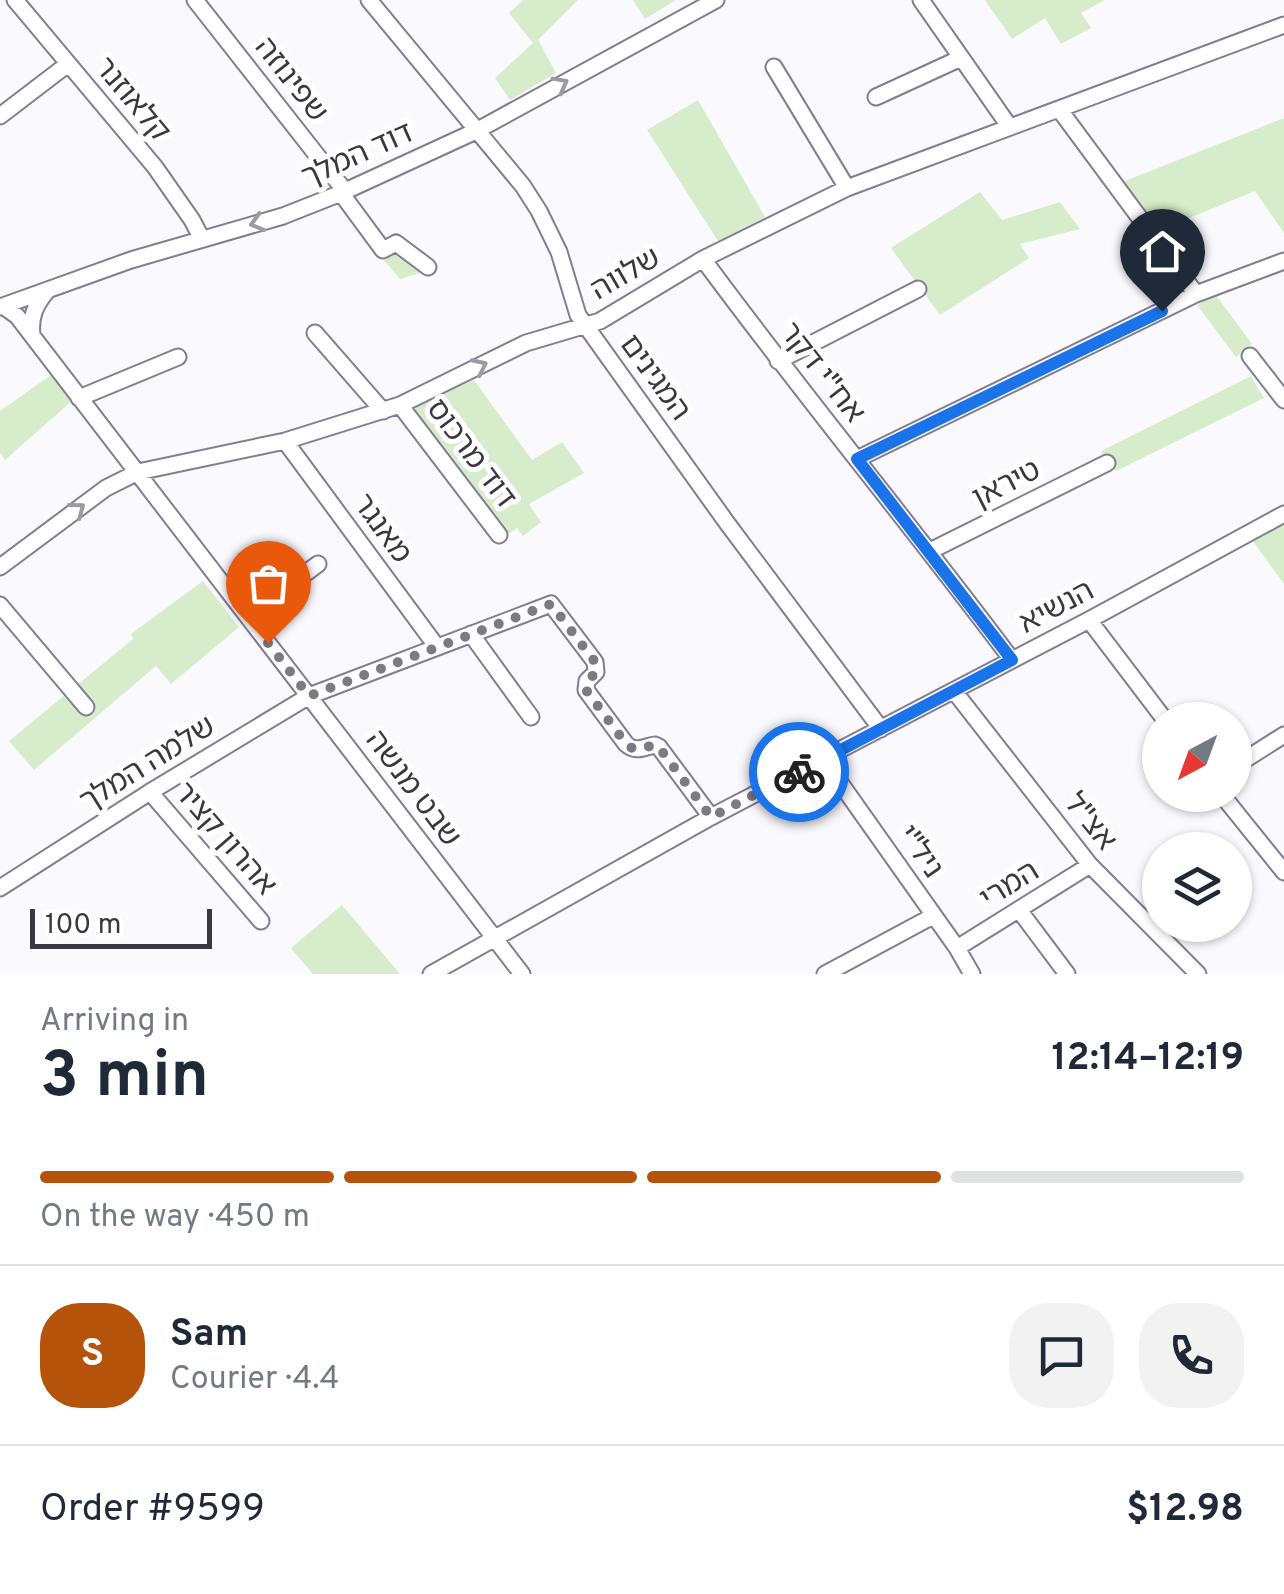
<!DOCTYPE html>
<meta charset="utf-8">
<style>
:root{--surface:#fff;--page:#f2f2f3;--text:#1f2937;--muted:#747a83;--line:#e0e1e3;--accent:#b45309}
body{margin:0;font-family:Overpass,"Noto Sans Hebrew",sans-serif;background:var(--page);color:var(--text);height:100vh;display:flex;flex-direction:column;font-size:38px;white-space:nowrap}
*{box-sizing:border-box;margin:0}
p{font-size:32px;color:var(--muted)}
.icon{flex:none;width:55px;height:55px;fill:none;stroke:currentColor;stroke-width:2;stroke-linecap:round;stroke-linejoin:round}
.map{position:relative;height:974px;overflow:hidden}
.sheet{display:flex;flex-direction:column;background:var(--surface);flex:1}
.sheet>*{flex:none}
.needle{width:65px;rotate:221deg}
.fabs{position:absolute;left:1142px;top:702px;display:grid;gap:20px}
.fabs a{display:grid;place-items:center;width:110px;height:110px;border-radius:50%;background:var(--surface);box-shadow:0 2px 8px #0004;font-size:50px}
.scale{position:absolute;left:30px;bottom:25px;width:182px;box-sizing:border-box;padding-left:10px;border:5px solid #3a3740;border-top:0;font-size:28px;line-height:35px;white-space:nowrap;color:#3a3740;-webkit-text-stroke:8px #fff;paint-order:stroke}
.pin{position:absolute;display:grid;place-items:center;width:85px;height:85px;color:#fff;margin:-102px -42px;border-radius:50% 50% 50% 0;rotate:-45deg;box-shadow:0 0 10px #0007}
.pin .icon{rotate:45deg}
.courier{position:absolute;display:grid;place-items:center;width:100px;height:100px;margin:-50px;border:8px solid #1a73e8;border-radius:50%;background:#fff;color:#222;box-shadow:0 2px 12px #0007}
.summary em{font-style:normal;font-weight:700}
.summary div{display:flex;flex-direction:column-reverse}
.summary{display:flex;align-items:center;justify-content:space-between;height:170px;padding:0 40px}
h1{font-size:65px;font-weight:700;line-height:75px}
.bar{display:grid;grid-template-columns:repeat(4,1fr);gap:15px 10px;align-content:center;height:120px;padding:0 40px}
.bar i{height:12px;border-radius:8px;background:var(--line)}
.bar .selected{background:var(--accent)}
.bar p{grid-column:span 4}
.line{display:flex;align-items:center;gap:25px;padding:0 40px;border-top:2px solid var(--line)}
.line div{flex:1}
.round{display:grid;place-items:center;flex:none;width:105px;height:105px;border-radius:40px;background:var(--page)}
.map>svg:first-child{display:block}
</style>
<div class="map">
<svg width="1284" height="974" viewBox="0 0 1284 974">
<rect width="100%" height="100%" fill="#faf9fe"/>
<path fill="#d7eccb" d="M523,0H578L538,40L556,73L510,100L495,78L533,43L509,13Z
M633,0H676L645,19Z
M985,0H1105L1081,13L1091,28L1061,44L1045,18L1012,39Z
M698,100L765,217L718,241L647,130Z
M1284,118V233L1255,191L1155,232L1120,183Z
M980,192L1002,220L1060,202L1080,229L1020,244L1029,258L940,315L891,248Z
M392,251L411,263L420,273L400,279L382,258Z
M1216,295L1252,344L1236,357L1197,305Z
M51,375L72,401L5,460L0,453V411Z
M1251,376L1264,398L1116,471L1101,451Z
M474,380L532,460L562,442L584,473L529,504L541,522L523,536L517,528L508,534L413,408Z
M1284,519V584L1250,537Z
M203,581L239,627L171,684L156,666L34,770L9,741L133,639L131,634Z
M342,905L400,974H313L291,948Z"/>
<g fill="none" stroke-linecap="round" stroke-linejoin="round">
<defs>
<path id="minor" d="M15,0L155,167L192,220L202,239
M195,0L345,191
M369,0L523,186L539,211L559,252L578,315L727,523L881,729
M921,0L1009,126
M774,67L847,188
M876,97L961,58
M1059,109L1196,294
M0,116L68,64
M341,193L383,250L396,243L428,267
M703,259C803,395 911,525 1012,660
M3,306L17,316L522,974
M0,307L131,260L283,216L341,193L476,131L716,0
M315,333L383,411
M32,335C30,317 35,305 47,291
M1250,356L1284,400
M778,361L918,289
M79,398L178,357
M400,405L499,535
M285,441L437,647
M857,459L1196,294L1284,261
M930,551L1107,463
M0,567L106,488L138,472L285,441L400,405L526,343L600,321L703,259L847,188L1284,25
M0,605L86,707
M248,616L318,564
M1089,620L1165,720
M471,634L531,717
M954,691L1090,865L1198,974
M824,760L957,948L972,974
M1235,766L1284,735
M150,792L261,921
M1222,795L1284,872
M0,888L150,792L309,696L551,604L595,662L596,672L587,681L586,690L626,744C636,753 643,747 655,745L659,747L711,817
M1019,910L1067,974
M957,948L1090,865
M431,974L711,817L1089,620L1284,514
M825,974L933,916"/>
</defs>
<use href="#minor" stroke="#857c93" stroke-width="19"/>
<use href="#minor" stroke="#fff" stroke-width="15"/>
</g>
<defs><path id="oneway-chevron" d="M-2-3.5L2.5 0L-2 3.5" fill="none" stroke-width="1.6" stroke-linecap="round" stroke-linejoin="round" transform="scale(2.5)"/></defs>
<g stroke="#9c9ba0">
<use href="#oneway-chevron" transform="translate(561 84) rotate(-28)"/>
<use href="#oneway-chevron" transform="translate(257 223) rotate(164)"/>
<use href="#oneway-chevron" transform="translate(480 366) rotate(-26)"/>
<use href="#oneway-chevron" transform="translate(78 509) rotate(-37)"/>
</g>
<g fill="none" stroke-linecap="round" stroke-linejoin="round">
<path stroke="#7d7b82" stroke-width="10" stroke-dasharray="0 18" d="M268,643L309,696L551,604L595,662L596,672L587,682L586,690L626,744C636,753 643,747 655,745L658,746L711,817L799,772"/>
<path stroke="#1a73e8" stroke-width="12" d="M799,772L1012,660L857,459L1162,311"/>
</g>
<g text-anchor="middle" stroke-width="10" stroke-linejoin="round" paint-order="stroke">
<g font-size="30" fill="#3a3740" stroke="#fff">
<text transform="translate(292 79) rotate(52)" y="10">שפינוזה</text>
<text transform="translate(133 99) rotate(50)" y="10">קלאוזנר</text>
<text transform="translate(357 154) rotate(-24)" y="10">דוד המלך</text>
<text transform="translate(625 273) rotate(-30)" y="10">שלווה</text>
<text transform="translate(823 372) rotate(52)" y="10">אח"י דקר</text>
<text transform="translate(656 377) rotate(54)" y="10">המגינים</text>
<text transform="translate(472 453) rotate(53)" y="10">דוד מרכוס</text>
<text transform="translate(1006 483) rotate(-27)" y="10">טיראן</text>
<text transform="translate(383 528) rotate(54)" y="10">מאנגר</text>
<text transform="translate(1056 606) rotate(-28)" y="10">הנשיא</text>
<text transform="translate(147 763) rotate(-32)" y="10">שלמה המלך</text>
<text transform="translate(414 788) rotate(53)" y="10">שבט מנשה</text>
<text transform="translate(1091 821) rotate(51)" y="10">אצ"ל</text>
<text transform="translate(226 838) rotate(49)" y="10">אהרון קציר</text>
<text transform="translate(921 851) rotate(55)" y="10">ניל"י</text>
<text transform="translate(1009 884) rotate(-32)" y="10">המרי</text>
</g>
</g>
</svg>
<div class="fabs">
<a><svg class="needle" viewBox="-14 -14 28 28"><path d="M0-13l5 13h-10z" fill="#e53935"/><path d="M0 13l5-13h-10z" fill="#747a83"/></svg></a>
<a><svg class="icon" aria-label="layers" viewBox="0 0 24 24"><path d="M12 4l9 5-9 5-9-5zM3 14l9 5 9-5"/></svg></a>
</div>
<div class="scale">100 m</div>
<div class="pin" style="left:268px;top:643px;background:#ea580c"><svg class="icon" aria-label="bag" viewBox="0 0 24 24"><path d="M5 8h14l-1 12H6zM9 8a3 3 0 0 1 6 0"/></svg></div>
<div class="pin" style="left:1162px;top:311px;background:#1f2937"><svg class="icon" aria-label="home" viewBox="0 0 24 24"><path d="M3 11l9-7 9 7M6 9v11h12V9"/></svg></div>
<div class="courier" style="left:799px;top:772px"><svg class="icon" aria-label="bike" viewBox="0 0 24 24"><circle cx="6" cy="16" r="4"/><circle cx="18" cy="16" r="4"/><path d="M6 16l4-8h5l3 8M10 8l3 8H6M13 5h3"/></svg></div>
</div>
<section class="sheet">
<div class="summary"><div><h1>3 min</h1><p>Arriving in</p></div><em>12:14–12:19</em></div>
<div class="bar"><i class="selected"></i><i class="selected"></i><i class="selected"></i><i></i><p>On the way · 450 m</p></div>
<div class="line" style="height:180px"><b class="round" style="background:var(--accent);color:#fff">S</b><div><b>Sam</b><p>Courier · 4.4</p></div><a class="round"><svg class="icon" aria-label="chat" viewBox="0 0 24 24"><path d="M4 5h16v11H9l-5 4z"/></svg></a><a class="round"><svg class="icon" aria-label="phone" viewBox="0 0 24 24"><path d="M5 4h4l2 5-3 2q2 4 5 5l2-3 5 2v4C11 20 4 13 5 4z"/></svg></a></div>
<div class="line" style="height:130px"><div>Order #9599</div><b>$12.98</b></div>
</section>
